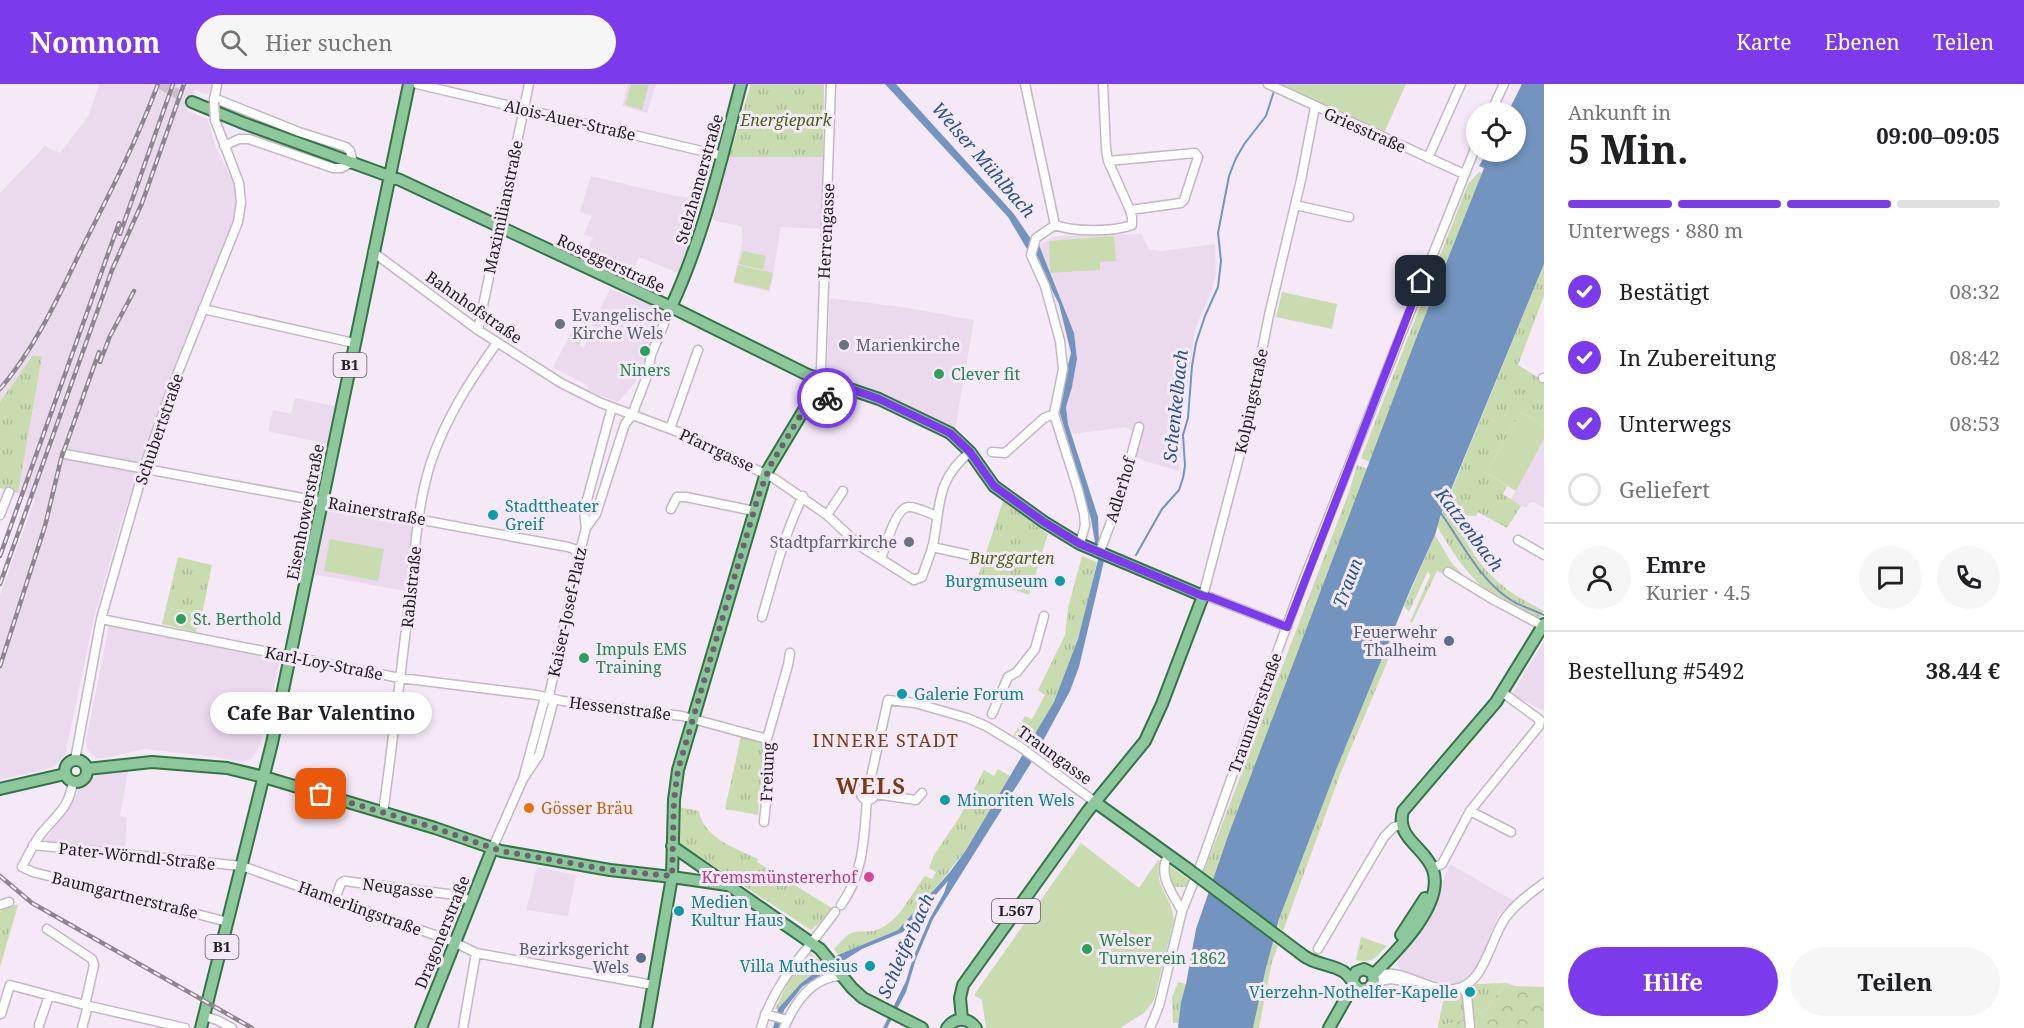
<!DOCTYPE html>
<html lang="de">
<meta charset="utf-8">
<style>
:root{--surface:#fff;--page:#f6f6f6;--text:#202124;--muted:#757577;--line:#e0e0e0;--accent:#7c3aed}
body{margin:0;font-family:"Noto Serif",serif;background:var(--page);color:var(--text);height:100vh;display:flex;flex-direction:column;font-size:22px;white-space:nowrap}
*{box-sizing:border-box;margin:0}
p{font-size:20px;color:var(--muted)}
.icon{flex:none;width:33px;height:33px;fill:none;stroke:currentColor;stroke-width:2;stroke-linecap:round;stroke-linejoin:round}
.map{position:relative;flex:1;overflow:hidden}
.panel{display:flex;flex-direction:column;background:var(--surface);width:480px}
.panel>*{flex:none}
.controls{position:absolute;left:1466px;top:18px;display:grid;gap:12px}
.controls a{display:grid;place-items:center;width:60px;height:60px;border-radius:50%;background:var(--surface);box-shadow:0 3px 9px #0003;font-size:30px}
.pin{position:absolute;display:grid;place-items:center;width:51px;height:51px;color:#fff;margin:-26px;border-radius:12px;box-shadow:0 3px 9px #0006}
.courier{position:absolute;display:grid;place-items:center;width:60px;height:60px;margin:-30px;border:4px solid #7c3aed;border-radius:50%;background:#fff;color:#222;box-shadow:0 2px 8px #0007}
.bubble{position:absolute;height:42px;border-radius:21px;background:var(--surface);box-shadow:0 3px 9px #0003;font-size:20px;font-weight:700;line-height:42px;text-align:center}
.summary em{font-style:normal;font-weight:700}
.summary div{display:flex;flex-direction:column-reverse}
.summary{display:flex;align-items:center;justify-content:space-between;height:102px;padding:0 24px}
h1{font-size:39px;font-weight:700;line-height:45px}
.bar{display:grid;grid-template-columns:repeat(4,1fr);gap:9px 6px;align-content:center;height:72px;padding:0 24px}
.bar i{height:8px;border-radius:4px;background:var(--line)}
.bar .selected{background:var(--accent)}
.bar p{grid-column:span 4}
.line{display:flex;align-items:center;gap:15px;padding:0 24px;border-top:2px solid var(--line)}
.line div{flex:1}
.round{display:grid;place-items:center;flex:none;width:63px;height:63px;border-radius:32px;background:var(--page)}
ol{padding:0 24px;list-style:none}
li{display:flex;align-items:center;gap:18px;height:66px}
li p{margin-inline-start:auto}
li .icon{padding:6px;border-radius:50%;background:var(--accent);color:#fff;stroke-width:4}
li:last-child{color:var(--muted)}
li i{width:33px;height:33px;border:3px solid var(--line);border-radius:50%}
.action{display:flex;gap:12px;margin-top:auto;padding:12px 24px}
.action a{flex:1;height:69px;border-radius:36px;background:var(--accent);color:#fff;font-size:24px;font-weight:700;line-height:69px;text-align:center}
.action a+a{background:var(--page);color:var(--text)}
header{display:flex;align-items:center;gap:36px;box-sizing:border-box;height:84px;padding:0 30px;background:var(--accent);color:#fff}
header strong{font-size:28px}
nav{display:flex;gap:33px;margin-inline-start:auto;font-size:21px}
.search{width:420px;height:54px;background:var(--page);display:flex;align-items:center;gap:15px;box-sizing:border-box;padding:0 21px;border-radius:33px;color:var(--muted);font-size:22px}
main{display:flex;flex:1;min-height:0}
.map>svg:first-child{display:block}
</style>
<header>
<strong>Nomnom</strong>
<div class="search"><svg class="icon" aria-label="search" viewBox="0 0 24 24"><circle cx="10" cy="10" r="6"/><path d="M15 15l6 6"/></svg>Hier suchen</div>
<nav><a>Karte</a><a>Ebenen</a><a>Teilen</a></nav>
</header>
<main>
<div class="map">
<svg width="1544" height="944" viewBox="0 0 1544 944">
<defs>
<pattern id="grass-tufts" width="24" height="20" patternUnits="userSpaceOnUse" patternTransform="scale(1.5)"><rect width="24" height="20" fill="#c9dcb0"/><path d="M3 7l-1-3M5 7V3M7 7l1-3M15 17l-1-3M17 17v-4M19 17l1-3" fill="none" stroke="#acbc97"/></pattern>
<pattern id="forest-crowns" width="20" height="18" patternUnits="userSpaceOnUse" patternTransform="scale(1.5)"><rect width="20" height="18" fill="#c9dcb0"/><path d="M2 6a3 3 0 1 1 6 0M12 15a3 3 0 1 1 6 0" fill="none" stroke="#acbc97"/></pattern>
</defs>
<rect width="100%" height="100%" fill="#f5e9f7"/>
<path fill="#ebdaee" d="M99,0H212L208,11L195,6L187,27L208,35L216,64L232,96L238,115L233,139L152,344L122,436L95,530L65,671L54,683L0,696V511L35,415L18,409L42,274L33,271L0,318V109L45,62L60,69L89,31Z
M628,0H656L647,29L622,22Z
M729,73H823L821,145L781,143L770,208L733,199L742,159V143L713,136Z
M591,92L676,112L705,115L678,189L639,173L629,196L583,174L593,154L584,150L592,132L580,128Z
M1142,150L1149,165L1161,167L1215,160L1216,191L1211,208L1195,245L1183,333L1182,363L1179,387L1145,377L1129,369L1134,350L1126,343L1073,350L1068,340L1066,323L1072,303L1077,275L1056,203L1039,161L1055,152Z
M610,205L663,226L649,252L653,254L635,299L618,318L587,306L588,302L553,283L568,255L584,264L591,244Z
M830,214L902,223L974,236L955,346L834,293L827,283Z
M295,314L335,322L327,360L268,347L273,326L291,330Z
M1544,355V424L1534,418L1530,419L1526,424L1510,417Z
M324,424L415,441L405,507L312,490Z
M109,542L280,576L260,662L251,675L239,678L217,673L144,665L105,674H97L91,670L87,664L86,657Z
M1544,557V627L1512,610Z
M128,687L120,732L127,734L125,768L43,759L70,723L80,702L97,691Z
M1450,780L1514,817L1498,832L1474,889L1460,898L1448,901L1400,886L1397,878L1426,837Z
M537,783L576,791L568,832L526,826Z"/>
<path fill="url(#grass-tufts)" d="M751,0H824L823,73H729Z
M1479,88L1482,89L1417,252L1370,378L1361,374L1468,100Z
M1544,180V212L1518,281L1544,297V342L1521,328L1486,389L1507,402L1503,410L1521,422L1507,444L1478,428L1476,432L1460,431C1461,461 1487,491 1511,508C1521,515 1533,521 1544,527L1538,537C1524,529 1506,522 1493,512C1468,493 1452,468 1437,442Z
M578,237L588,243L579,261L568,255Z
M33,271L42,273L18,409L0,404V318Z
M1357,381L1368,385L1213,797L1203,790L1349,408Z
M1003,417L1048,450L1029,511L978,493Z
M1435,451L1451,478L1469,498L1447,483L1443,490L1437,487L1412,539L1410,538L1430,492L1428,487L1409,528L1404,522Z
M1082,472L1097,478C1086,525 1076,574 1054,618C1047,633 1037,648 1029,662L1013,652L1025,632L1032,635L1045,611L1038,606L1065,551L1068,524Z
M178,473L212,481L202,531L166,523Z
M1391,552L1397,555L1341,688L1283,847L1278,842L1279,835L1336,686Z
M741,652L764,657L758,731L725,725Z
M998,685L1010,692L966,766L928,813L898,846L838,871L834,865C839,860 845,852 851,849C860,846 871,849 879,845C902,835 910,810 925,792L932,795L936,788L929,784L934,771L959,734L984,686L994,692Z
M679,723L699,727C704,755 736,764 758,775L757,778L832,824L822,837L811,846L680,760Z
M1170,782L1191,797L1187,803H1175L1170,797L1166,788Z
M8,821H18L0,883V828Z
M1361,853L1387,862C1375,873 1374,880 1356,876Z
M1272,858L1278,862L1272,878L1259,944H1253Z
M811,869L825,881L800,900L778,925H775L794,887Z
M1178,898L1186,900L1181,918L1179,939H1173L1172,913Z
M1506,899L1484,928L1460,937L1438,942L1444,913L1478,900Z"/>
<path fill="url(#forest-crowns)" d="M1506,899L1515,902L1544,903V944H1438V942L1460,937L1484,928Z"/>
<path fill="#c9dcb0" d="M631,0H649L642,26L625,21Z
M1279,0H1406L1384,49Z
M748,23L770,30L762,54L742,47Z
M1114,152L1116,177L1100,178V186L1050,189L1049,157Z
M743,167L766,172L763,186L739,180Z
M738,181L773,189L769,206L734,198Z
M1282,208L1337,220L1332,245L1276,233Z
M1521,328L1544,342V355L1516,407L1486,389Z
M330,455L384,465L378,497L324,487Z
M166,523L200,531L196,548L162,540Z
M1081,759L1139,804L1158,776L1161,778C1152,801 1172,812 1174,836L1154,916L1144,929L1120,944H986L982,916L974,911Z"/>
<path fill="#7294bf" d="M885,0H896L1014,130L1031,155L1039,161L1074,249L1077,275L1072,303L1066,323L1068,340L1098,433L1099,458L1104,477L1079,583L1070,607L1031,679L933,835L916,875L906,908L887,944H883L906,897L913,874L930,834L944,809L948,797L903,848L862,865L802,903L784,926L779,944H773L778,925L800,900L838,871L898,846L950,788L966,766L1054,618L1078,555L1098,476L1091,435L1059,326L1060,313L1071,269L1059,220L1035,173L1027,165L1008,133Z
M1522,0H1544V180L1441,430L1435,451L1411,504L1336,686L1279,835L1266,884L1253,944H1178L1181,918L1186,900L1196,845L1228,752L1417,252L1482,89L1484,84L1479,82L1487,68H1515V28H1508Z"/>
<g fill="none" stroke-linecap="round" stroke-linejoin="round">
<path stroke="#7294bf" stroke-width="2" d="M1440,428C1462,458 1480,498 1514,518C1523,523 1534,526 1544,531
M1136,471L1162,425L1179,406L1183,394L1185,382L1183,351L1188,334L1192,282L1196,259L1205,232L1218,203L1221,177L1218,149L1229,92L1236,74L1245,59L1266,32L1274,7"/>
<path stroke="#cbc0cc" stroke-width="10" stroke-dasharray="10 5" stroke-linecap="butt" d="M160,0L192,18"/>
<defs>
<path id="minor" d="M417,0L723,72
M1025,0L1055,141
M1268,0L1464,90
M214,14L299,48L346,63L350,67L353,78L341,84H333L249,55H239L224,62
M214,18L217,0
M1491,28L1504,0
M1428,74L1461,0
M1108,77L1195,69L1198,73L1184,116L1181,119L1130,126
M1295,121L1349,133
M1055,141L1036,154L1031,171L1045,202L1060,257L1063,285L1054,330L1078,406L1084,430L1085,441L1080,460
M1055,141C1074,148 1113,148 1132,141V133L1130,126L1108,77L1106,65L1103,0
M373,168L478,246L561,299L601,319L686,351L775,395L827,431L860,462L914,496L922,493C925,483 930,472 933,461C941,421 935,397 970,368
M203,225L354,259
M478,246L529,0
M819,294L821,285L831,0
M1543,294H1544
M670,345L698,266
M992,368L1005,369L1044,334L1054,330
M65,370L568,463L574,465L578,471
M671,425L677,413H686L754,427
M0,431L9,408
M827,431L843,407
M586,444L584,427L612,323
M1518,456L1544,471
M932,463L983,474
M1097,468L1102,462L1119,416L1139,343
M881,475C885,464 896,422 909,423C918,423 928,429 937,432
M1448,488L1494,516L1543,542
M762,533C774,492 784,450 803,412
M101,535L400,594L537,611L563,617L682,632L767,655
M1287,543L1210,513L1203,512L1246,347L1269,231L1301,96L1315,23
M992,630L1008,593L1017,588L1035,565L1044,532
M75,676L101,535L144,384L173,301L238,138L241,119L239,99L215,36
M523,695L544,617L549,612L581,464L586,444L596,430L625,340L632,331L647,292L651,271L671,223
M73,698C68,726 57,730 41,750C33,760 28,772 22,783L33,788L228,838
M869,702L888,616L915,619L967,634L986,642L1019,662L1095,718
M861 709a7 7 0 1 1 14 0a7 7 0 1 1-14 0Z
M875,710L916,716L922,709
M1470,727L1511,748
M383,729C393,657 401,585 410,512C415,468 417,421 431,378C446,334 470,296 497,259
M764,738L767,709V655L788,581L790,569
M33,761L242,782L454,858L476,869L653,901
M493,763L523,695L539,671L553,619L549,612
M1168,772C1157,791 1173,810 1182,827
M1433,784L1442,780L1470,727L1539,642L1540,636L1502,608
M335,815L341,799L344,797L456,811L471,817
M0,821L9,818
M841,821C864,790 864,752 867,715
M47,845L92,875L94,881L85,921
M1318,865L1384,753L1394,743L1401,741
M1374,891C1404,883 1426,908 1454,905C1485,902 1490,854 1506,833C1516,819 1531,809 1544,799
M1374,898L1391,895L1411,898
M1463,903L1467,911L1470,944
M1,930L10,901L85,921L185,944
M765,930L787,936
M204,932L217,936L232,944
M39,941L49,912
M82,944L88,922
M463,944L476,869
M761,944C775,896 807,867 835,828
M784,944C795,918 812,892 842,892
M1150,944L1159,922L1182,827L1202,777L1249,644L1306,490L1476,62"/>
<path id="major" d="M192,18L243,39L400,96L671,223L808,291L879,315L950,349L970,368L994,402L1044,438L1080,460L1203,512L1162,620L1145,657L1087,728L963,901L960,914L962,935
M671,223C704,152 721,76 741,0
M808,319L853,306
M65 687a11 11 0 1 1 22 0a11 11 0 1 1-22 0Z
M87,685L152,678L227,684L264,693L435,744L501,767L610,786L672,793L727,801
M0,705L65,690
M1095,718L1188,785
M672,762L820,865L852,904L863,914L922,944
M1401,851L1425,814
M1300,869C1313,881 1330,879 1344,888C1352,894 1353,901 1360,906L1370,904L1374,896L1372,889L1364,885L1356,888L1353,895
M1373,891C1395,869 1445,821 1433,786C1425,763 1395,754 1403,727L1496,618L1544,540
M201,944L272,659L409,0
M421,944L493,763
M646,944L672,793L674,716L678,686L766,389L808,319L819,294
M947,944C955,933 968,933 976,944
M1329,944L1354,900"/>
</defs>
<use href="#minor" stroke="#c3b7c5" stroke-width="11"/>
<use href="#major" stroke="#347446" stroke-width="14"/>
<use href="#minor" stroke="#fff" stroke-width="8"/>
<use href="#major" stroke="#8cc89b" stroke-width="10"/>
<defs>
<path id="rail" d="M120,150L173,0
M100,278L110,252L134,207
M0,305C37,262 60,209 85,158C111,107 138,54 158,0
M0,472L119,139
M0,500L112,186L142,119L184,0
M0,582L45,442L61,375L99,268
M0,792L32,819L252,944"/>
</defs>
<use href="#rail" stroke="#8d858f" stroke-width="4.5"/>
<use href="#rail" stroke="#f5e9f7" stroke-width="2" stroke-dasharray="7" stroke-linecap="butt"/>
<defs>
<path id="minor-bridge" d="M214,18L215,36"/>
<path id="major-bridge" d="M1188,785L1300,869"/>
</defs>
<use href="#minor-bridge" stroke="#c3b7c5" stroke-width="11" stroke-linecap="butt"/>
<use href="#major-bridge" stroke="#347446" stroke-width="14" stroke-linecap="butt"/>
<use href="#minor-bridge" stroke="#fff" stroke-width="8"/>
<use href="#major-bridge" stroke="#8cc89b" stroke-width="10"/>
</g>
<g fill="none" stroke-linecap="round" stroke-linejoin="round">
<path stroke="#6b646d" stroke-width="6" stroke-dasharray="0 10.8" d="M321,710L435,744L501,767L610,786L672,792L674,716L678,686L758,413L770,382L808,319L827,314"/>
<path stroke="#7c3aed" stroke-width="8" d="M827,314L854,306L879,315L950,349L970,368L994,402L1044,438L1080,460L1203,512L1210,513L1287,543L1421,197"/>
</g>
<g fill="#6b7280" stroke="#f5e9f7" stroke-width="2">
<circle cx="560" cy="240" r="6"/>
<circle cx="844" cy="261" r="6"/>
<circle cx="909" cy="458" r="6"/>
</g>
<g fill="#2e9e5b" stroke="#f5e9f7" stroke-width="2">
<circle cx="645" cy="267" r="6"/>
<circle cx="939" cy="290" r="6"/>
<circle cx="181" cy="535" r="6"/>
<circle cx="584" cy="574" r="6"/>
<circle cx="1087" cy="865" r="6"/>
</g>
<g fill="#0f9aa8" stroke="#f5e9f7" stroke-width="2">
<circle cx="493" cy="431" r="6"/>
<circle cx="1060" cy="497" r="6"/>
<circle cx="902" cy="610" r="6"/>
<circle cx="945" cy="716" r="6"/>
<circle cx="679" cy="827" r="6"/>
<circle cx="870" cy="882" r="6"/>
<circle cx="1470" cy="908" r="6"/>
</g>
<g fill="#5c6f8a" stroke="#f5e9f7" stroke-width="2">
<circle cx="1449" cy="557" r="6"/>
<circle cx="641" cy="874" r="6"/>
</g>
<circle fill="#e8710a" stroke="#f5e9f7" stroke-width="2" cx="529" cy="724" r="6"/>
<circle fill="#d1479c" stroke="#f5e9f7" stroke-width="2" cx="869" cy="793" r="6"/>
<g text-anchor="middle" stroke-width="6" stroke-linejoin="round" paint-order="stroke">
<g fill="#f5e9f7" stroke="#615a62" stroke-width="1.5">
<rect x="333.5" y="269" width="33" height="24" rx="4.5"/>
<rect x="992" y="815" width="48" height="24" rx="4.5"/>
<rect x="205.5" y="851" width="33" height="24" rx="4.5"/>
</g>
<g font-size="15" font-weight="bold" fill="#211d22">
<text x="350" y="286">B1</text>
<text x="1016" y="832">L567</text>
<text x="222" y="868">B1</text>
</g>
<g font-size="16" fill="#211d22" stroke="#f5e9f7">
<text transform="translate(570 36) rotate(13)" y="6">Alois-Auer-Straße</text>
<text transform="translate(1365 46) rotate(24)" y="6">Griesstraße</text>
<text transform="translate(699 95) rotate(-74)" y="6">Stelzhamerstraße</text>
<text transform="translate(503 123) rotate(-78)" y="6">Maximilianstraße</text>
<text transform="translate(826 147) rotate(-87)" y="6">Herrengasse</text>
<text transform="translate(611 179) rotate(25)" y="6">Roseggerstraße</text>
<text transform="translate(474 223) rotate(35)" y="6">Bahnhofstraße</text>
<text transform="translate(1251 317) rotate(-78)" y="6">Kolpingstraße</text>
<text transform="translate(159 345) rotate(-71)" y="6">Schubertstraße</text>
<text transform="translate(717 366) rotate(25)" y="6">Pfarrgasse</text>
<text transform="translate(1120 406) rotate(-73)" y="6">Adlerhof</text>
<text transform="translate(377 427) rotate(10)" y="6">Rainerstraße</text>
<text transform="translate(305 428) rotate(-79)" y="6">Eisenhowerstraße</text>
<text transform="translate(411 503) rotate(-84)" y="6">Rablstraße</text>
<text transform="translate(567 528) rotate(-78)" y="6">Kaiser-Josef-Platz</text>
<text transform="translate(324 579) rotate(11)" y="6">Karl-Loy-Straße</text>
<text transform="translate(620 624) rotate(7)" y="6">Hessenstraße</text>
<text transform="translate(1255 629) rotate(-70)" y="6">Traunuferstraße</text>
<text transform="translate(1055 671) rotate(36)" y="6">Traungasse</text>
<text transform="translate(767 688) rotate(-88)" y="6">Freiung</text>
<text transform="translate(137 772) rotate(6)" y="6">Pater-Wörndl-Straße</text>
<text transform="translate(398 804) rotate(7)" y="6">Neugasse</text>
<text transform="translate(125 811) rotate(14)" y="6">Baumgartnerstraße</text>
<text transform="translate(360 824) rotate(20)" y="6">Hamerlingstraße</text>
<text transform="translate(442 848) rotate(-68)" y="6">Dragonerstraße</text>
</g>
<g font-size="16" font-style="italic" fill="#486113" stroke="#f5e9f7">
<text x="786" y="42">Energiepark</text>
<text x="1012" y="480">Burggarten</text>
</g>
<g font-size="16" fill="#5b616d" stroke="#f5e9f7" text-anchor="start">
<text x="572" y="237">Evangelische<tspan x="572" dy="18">Kirche Wels</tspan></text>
<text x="856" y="267">Marienkirche</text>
<text x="897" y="464" text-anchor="end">Stadtpfarrkirche</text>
</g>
<g font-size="16" fill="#27864d" stroke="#f5e9f7" text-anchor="start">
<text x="645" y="292" text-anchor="middle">Niners</text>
<text x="951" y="296">Clever fit</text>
<text x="193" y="541">St. Berthold</text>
<text x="596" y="571">Impuls EMS<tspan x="596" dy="18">Training</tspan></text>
<text x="1099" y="862">Welser<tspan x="1099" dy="18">Turnverein 1862</tspan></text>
</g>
<g font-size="16" fill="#0d838f" stroke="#f5e9f7" text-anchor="start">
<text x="505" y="428">Stadttheater<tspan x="505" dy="18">Greif</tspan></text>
<text x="1048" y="503" text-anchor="end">Burgmuseum</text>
<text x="914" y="616">Galerie Forum</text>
<text x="957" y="722">Minoriten Wels</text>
<text x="691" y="824">Medien<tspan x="691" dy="18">Kultur Haus</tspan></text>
<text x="858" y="888" text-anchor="end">Villa Muthesius</text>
<text x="1458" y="914" text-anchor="end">Vierzehn-Nothelfer-Kapelle</text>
</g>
<g font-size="16" fill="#4e5e75" stroke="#f5e9f7" text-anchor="end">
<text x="1437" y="554">Feuerwehr<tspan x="1437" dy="18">Thalheim</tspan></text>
<text x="629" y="871">Bezirksgericht<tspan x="629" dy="18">Wels</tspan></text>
</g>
<g font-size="16" fill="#c56008" stroke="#f5e9f7" text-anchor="start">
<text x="541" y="730">Gösser Bräu</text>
</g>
<g font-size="16" fill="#b23c85" stroke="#f5e9f7" text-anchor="end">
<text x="857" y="799">Kremsmünstererhof</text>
</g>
<g font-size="18" font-style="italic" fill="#27558d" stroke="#f5e9f7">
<text transform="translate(983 76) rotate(49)" y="6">Welser Mühlbach</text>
<text transform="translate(1176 322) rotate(-84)" y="6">Schenkelbach</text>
<text transform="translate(1469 446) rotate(53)" y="6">Katzenbach</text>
<text transform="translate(1348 499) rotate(-69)" y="6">Traun</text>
<text transform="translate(906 862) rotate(-66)" y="6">Schleiferbach</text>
</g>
<g font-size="18" letter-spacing="1.5" fill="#7a3b17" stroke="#f5e9f7">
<text x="886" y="663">INNERE STADT</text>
</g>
<g font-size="22" font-weight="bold" letter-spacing="1.5" fill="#7a3b17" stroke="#f5e9f7">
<text x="871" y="710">WELS</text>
</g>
</g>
</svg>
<div class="controls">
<a><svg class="icon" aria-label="locate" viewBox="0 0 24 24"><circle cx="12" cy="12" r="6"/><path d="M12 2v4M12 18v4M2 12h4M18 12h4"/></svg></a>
</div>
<div class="pin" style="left:321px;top:710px;background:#ea580c"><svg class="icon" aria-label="bag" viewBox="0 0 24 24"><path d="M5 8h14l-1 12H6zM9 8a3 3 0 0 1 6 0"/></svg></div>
<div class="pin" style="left:1421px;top:197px;background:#1f2937"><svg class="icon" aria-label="home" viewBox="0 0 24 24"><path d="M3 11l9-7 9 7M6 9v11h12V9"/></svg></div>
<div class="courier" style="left:827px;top:314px"><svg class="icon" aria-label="bike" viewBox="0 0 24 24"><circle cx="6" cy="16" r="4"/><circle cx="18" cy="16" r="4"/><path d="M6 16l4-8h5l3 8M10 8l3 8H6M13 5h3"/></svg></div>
<div class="bubble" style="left:210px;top:608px;width:222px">Cafe Bar Valentino</div>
</div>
<section class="panel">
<div class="summary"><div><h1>5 Min.</h1><p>Ankunft in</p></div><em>09:00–09:05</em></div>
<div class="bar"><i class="selected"></i><i class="selected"></i><i class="selected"></i><i></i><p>Unterwegs · 880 m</p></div>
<ol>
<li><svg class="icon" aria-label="check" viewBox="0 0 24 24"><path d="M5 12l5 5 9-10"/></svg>Bestätigt<p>08:32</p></li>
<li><svg class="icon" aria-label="check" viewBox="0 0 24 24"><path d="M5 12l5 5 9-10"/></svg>In Zubereitung<p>08:42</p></li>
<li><svg class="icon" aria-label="check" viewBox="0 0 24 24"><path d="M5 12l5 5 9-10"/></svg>Unterwegs<p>08:53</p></li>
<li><i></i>Geliefert</li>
</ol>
<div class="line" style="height:108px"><a class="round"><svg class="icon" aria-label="person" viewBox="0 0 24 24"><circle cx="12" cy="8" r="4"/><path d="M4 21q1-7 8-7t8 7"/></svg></a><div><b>Emre</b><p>Kurier · 4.5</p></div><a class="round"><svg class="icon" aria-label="chat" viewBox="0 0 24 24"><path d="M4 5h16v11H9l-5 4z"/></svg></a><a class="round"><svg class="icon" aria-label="phone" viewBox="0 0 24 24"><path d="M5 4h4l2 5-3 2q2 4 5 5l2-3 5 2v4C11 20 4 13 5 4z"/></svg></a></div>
<div class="line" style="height:78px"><div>Bestellung #5492</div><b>38.44 €</b></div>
<div class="action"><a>Hilfe</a><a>Teilen</a></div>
</section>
</main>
